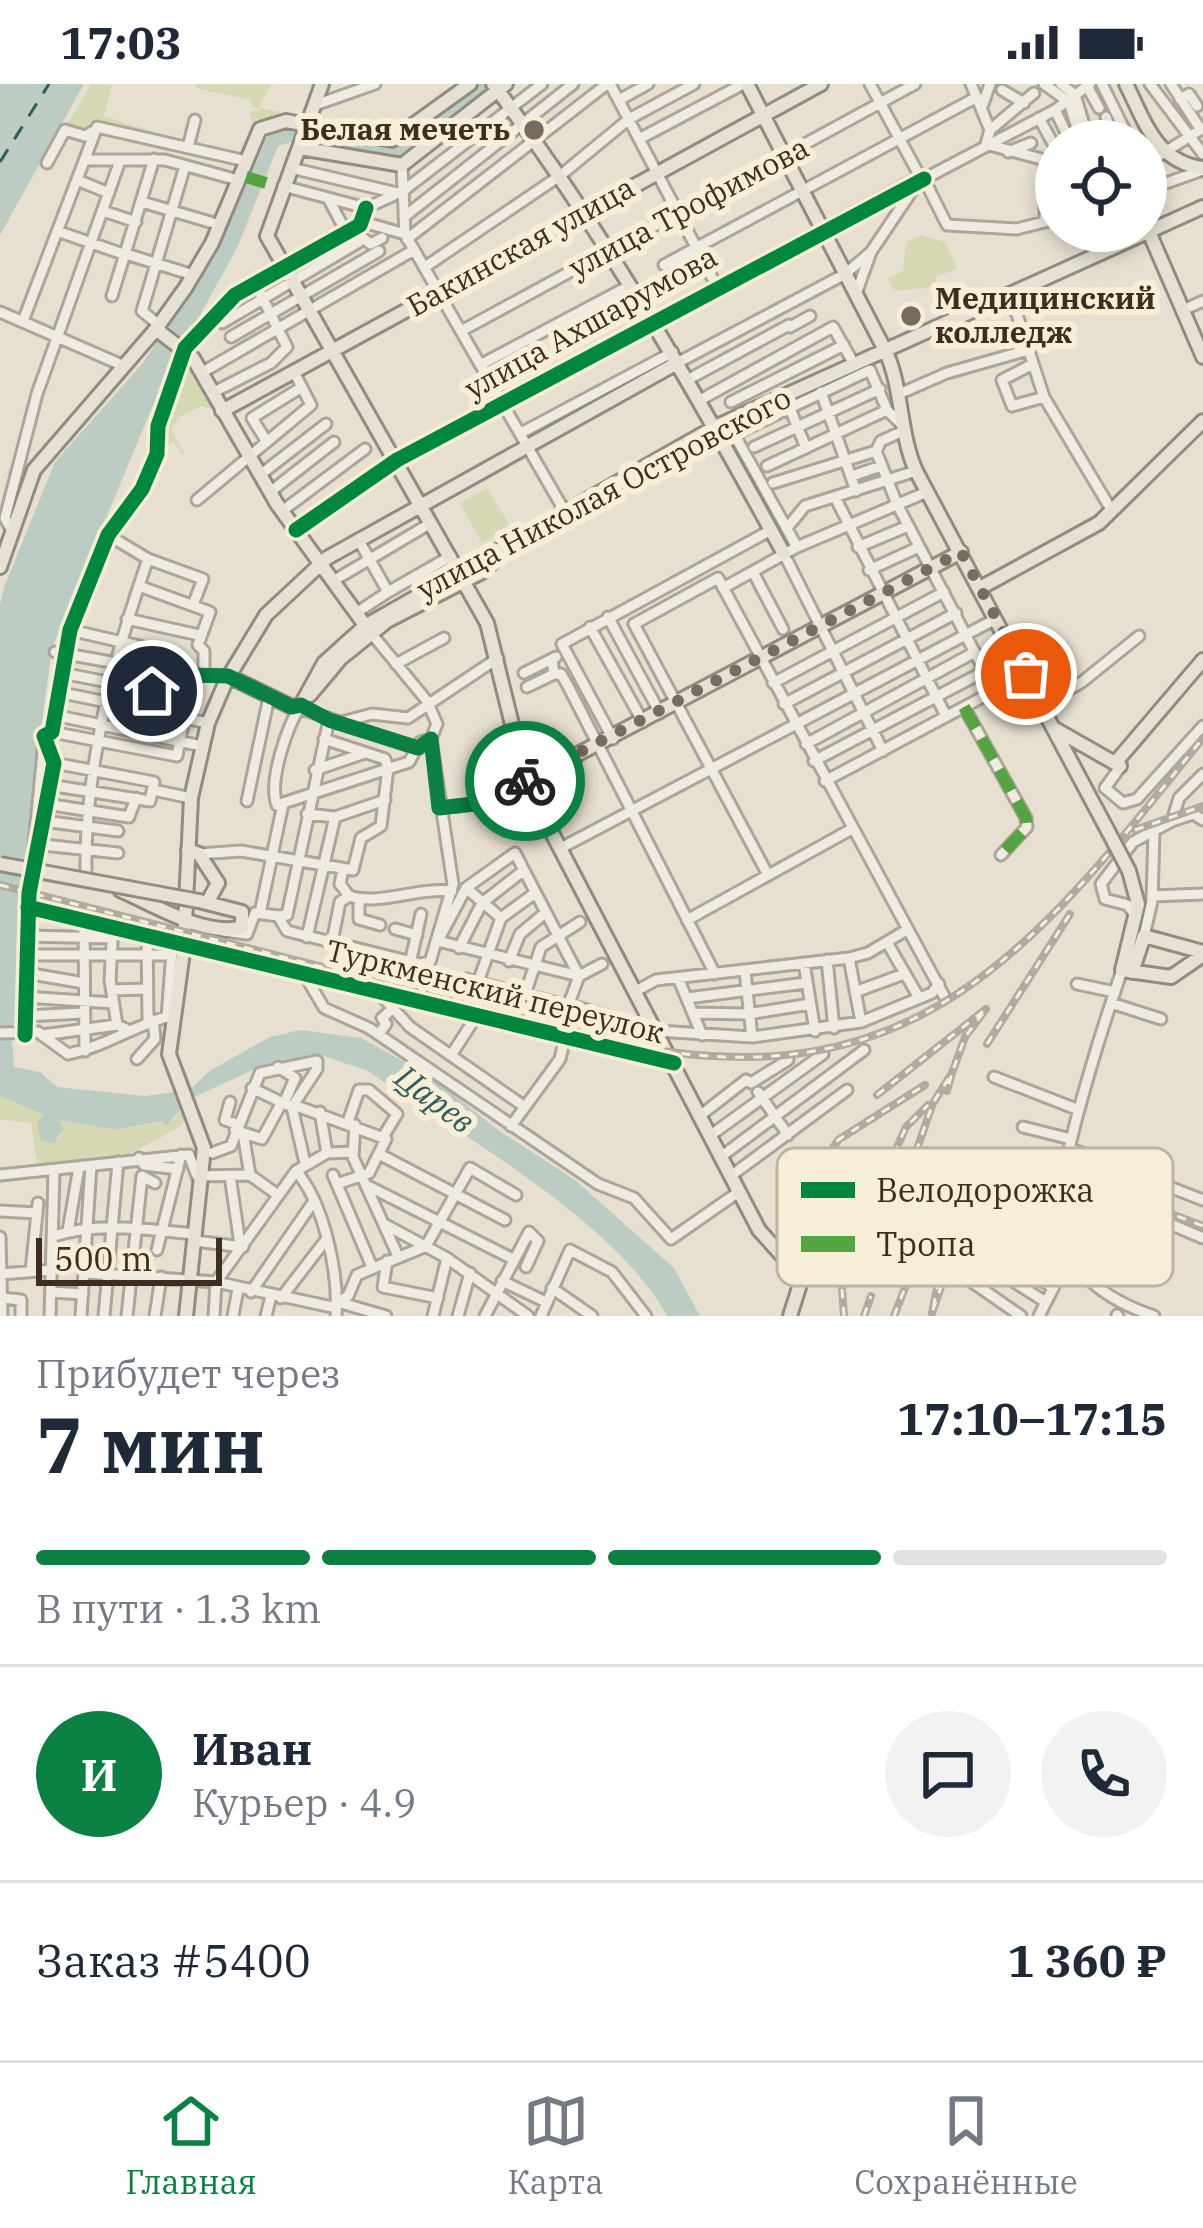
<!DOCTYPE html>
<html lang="ru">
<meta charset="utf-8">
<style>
:root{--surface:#fff;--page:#f2f2f3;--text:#1f2937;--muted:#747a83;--line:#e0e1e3;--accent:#0b8043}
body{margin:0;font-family:"IBM Plex Serif",serif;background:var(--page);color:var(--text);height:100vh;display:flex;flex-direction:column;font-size:45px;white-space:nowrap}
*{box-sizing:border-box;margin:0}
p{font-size:39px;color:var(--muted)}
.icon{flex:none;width:66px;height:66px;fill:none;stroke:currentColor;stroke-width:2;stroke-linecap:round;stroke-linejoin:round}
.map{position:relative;height:1232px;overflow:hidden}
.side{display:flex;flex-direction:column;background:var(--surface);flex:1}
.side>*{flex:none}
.fabs{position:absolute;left:1035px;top:36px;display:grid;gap:24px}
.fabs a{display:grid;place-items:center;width:132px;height:132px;border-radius:50%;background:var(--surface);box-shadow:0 6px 18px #0003;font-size:60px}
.scale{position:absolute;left:36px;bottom:30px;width:186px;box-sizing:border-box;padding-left:12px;border:6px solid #3d2e20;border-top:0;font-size:33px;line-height:42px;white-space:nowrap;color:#3d2e20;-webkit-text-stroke:9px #f7eed8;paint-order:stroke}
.pin{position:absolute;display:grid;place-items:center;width:102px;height:102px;color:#fff;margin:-51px;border:6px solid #fff;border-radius:50%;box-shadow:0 3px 12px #0007}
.courier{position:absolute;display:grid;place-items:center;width:120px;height:120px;margin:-60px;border:9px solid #0b8043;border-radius:50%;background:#fff;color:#222;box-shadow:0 3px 15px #0007}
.overview em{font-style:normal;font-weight:800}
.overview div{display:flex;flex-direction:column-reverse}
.overview{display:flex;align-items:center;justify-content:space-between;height:204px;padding:0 36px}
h1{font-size:78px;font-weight:800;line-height:90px}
.bar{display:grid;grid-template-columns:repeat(4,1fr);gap:18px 12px;align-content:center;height:144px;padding:0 36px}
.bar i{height:15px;border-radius:9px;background:var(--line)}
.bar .current{background:var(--accent)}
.bar p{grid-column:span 4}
.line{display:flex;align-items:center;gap:30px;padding:0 36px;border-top:3px solid var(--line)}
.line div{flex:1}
.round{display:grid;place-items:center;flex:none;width:126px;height:126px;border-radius:63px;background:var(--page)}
.status{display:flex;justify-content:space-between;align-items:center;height:84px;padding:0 60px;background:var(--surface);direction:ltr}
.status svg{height:33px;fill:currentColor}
.tabs{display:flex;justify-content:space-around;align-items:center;height:168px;border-top:3px solid var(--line);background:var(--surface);font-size:33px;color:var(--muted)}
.tabs a{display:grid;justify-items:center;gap:6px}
.tabs .current{color:var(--accent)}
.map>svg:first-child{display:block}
</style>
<div class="status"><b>17:03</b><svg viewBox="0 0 49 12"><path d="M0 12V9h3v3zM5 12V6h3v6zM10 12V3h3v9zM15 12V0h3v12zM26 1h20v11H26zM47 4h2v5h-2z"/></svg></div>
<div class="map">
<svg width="1203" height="1232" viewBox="0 0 1203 1232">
<rect width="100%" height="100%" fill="#e7e0d1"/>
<path fill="#d6d7b3" d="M91,0L112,1L104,32L186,58L98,37L84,50L66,43Z
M196,0H271L259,24L280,28L279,33L259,38L258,33L253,40L249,28L261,25L251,23V16L196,4Z
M921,151L945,158L957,185L935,193L936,203L894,207L888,195L903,187L906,158Z
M187,275L218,326L201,322L178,334L171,347L185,369L182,371L173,358L161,364V343Z
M487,404L511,443L482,459L460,419Z
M0,1012L45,1032L58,1056L63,1040L54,1035L117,1046L173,1036L180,1028L186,1033L181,1042L129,1070L38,1088L31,1039L0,1036Z"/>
<path fill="#bcccc2" d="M0,0H84L0,151Z
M480,0H499L399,75L298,56L278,62L237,164L161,302L52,564L31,719L19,939L11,941L14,983L40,988L57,1003L145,1012L189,1006L211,986L270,953L300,946L361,954L430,992L498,1046L575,1096L674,1184L700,1232H667C616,1137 457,1049 368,987L323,972L266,980L190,1015L167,1041L161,1037L117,1046L59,1036L64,1044L54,1059L41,1057L37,1039L44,1031L0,1012V520L5,501L55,378L142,280L216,171L270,46L302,45L392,64Z"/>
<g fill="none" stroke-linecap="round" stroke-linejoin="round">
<path stroke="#2f5d5a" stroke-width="3" stroke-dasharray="15 12" stroke-linecap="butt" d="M0,78L49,0"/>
<defs>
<path id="minor" d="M610,0L716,201
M870,0L918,89
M971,0L990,46L986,60
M1044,0L1069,18L1081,57
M1061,0L1075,11L1089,57
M1102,0L1130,57
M1150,0L1203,70
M1171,0L1201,46
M1087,2L1099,24
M1002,6L1024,19
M1180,15L1189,10L1197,22
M619,16L648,0
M318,20L375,0
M982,23L990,0
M1055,26L1070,57
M1106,33L1115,57
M1039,34L1056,65
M990,46L1034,9
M639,55L743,0
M986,60L1056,79
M188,63L195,36
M1008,68L1031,59
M85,76H165L238,96
M1045,78V138
M47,79L65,46L85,52L94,47
M1146,80L1203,44
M402,81L405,150L565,428
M291,84L397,109
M924,95L1055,26L1090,0
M924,95L947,141L1017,145L1056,135
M77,96L109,109
M283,102L366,124
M1146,106L1203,86
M329,116L346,148
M142,118L220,141
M366,124L403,107L542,0
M103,127L136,138
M404,133L573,0
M363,138L405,150
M57,147L126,171
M360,152L371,160L382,154
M407,155L607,0
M126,170L193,191
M664,181L977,13
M425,183L561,91L629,35L694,0
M1010,209L1044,313L1112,427
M856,210L871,168L920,95
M112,212L154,75
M1183,226L1203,217
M0,228L124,282
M23,237L97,43L246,77
M222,239L359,158L360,141
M159,241L142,227L185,82
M790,243L810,232
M463,246L915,0
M231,253L379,167
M679,278L845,190L871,168
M482,280L629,202
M1033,280L1002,296L1012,322L1044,313
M201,289L414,166
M689,295L789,241
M821,308L856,407
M212,309L271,279L287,263L255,199
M899,310L947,289L1028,266
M700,316L833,243L854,280
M731,318L844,261
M789,322L806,364
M521,349L673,268
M734,350L797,463
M722,356L870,286L887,326L900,339
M267,358L252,334L302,303
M754,363L880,305
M876,367L897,420L995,607
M767,382L887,326
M260,391L326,340
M852,392L881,382
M773,399L876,367L881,357L901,348
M270,408L334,358
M835,413L946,632
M197,416L311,321L294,288
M282,427L365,365
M787,444L805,422L916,387
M296,446L397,376L919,93
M12,447L5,434L37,310L120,77
M108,451L148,475L203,495L193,521
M358,455L388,508L451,472
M858,463L908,442
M784,470L883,667
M869,486L919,463
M753,488L783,545
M333,497L431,439
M139,502L210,528L198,561L204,567V591
M723,504L797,463L927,408
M356,529L388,508
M608,533L660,629
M127,535L199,551
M634,540L718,494L944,912
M634,540L768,791
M590,543L643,638
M70,546L174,570
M55,568L172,589L228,592
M552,575L554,590H561L568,602L715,890
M396,580L444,554
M62,589L189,614
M524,589L556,573
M773,599L944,508
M527,603L554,590
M58,608L208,639
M784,620L956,529
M301,621C287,642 268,698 277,721L409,678L420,658L431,655
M1042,621L1082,598L1139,552
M964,623L1026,734L1027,743L1001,771
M299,624L418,665
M54,631L202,662
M338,639L372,630L408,634L498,574
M52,648L177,672L192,591
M324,655L385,675L388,684
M613,655L562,560L771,446
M44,658L34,760L118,769
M806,660L975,568
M814,677L985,587
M1121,682L1105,704L1123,719L1137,715L1203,642
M315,686L365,669
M825,697L1026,590
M49,701L150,717L154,698L54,679
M153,706L191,714
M247,717L269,613
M46,720L129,733L136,714
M439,724L474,720L525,698
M307,730L335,733L385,716
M44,737L118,747
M1172,737L1193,730L1203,736
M559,765L990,538
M515,769L579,892L438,857L466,804Z
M199,770L241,767L353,786L361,754L381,742L388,684
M86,789C84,686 114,572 148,475
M466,804L501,834
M349,812C380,822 417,803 452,807
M1152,812L1203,810
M359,815V835L380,841
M28,823L674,979
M260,829L283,720
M84,832L85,967
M278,832L287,847L420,880L430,878L453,800L431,655L437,640L427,617L371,549
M278,832L287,831L329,636
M1136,833L1128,821L1105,815L1101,800L1133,758L1172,737L1179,714L1203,690
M687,836L850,746
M113,841L110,896L117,941L126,945
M395,845L417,851
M223,847L247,850L255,829L278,832
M147,849L148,937
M28,852L112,854
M1144,852L1152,817L1154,747
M307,853L335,733
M332,858L340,818L349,812L340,800L343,785
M888,860L918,912
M459,864L482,819L523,787
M27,871H172
M849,874L861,938
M411,875L421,830
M827,876L834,944
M509,877L520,850L545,829
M804,879L815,947
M1122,886C1106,933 1091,981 1078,1029C1052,1126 1043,1194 1154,1232
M745,887L752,953
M26,889L84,899
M304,890L324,924L369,944L598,1100L634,1114L671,1155L740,1107
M678,894L702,951
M466,895L568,922L579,892L602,880
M478,898L501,834L535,809
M1077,900L1115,908
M112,906L145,905
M636,907L656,896L849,874L868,869L905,847
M855,908L904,890
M379,909L410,943L525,1023
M525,910L541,863L580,838
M25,913L113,919
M687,914L806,899
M1111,919L1161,935
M570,921L657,947L752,953L861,938L932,909L939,900
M695,929L748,930L810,920
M26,932L83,929
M167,933L172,868
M0,949L38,948L68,970C108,962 135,940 174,931
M379,950L386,940L382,934L391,926
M25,951L29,809L54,679L44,652L52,648L70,546L108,451L142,405L157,370L158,342L185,264L235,211L360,141L366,124
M42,951L117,941
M452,970L477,931
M137,975L155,955L153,936
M278,983L295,994L284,1019
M994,993L1079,1026
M252,1004L287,1021
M758,1008L788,1051
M230,1018L225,1036L237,1040
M294,1021L386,1055L369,1089L337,1100
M320,1028L327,1069
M701,1031L746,996L751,999L788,976
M348,1038L359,1006H369L397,1030L383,1053
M355,1041L353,1073L398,1172
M511,1042L560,975L565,953
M1023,1043L1071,1055
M235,1046L262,1055L282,1018
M243,1049L250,1091
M711,1051L823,970
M1069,1064L1203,1116
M212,1069L231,1062L260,989L317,977V985L292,1023L305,1079
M379,1070L505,1136
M722,1072L864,966
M139,1074L144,1081L178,1085
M296,1087C324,1119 339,1190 336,1232
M1129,1088L1116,1117L1203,1154
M0,1091L189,1071L197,1092L250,1091L278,1111
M333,1091L372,1183
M732,1091L847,1006
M230,1092L240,1160
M1150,1096L1147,1104L1163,1110
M989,1102L1058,1129
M370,1103L513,1175
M1003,1108L972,1198L1021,1232
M997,1126L1037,1144L1060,1146
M0,1127L37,1129
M386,1141L447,1174L528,1232
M68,1147L79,1083
M54,1152C99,1137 149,1146 196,1150
M0,1153L2,1232
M1015,1156L1063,1183
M195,1157L243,1163
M157,1166L181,1071
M989,1170L997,1153
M1071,1172L1110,1147
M980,1176L1044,1217
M1006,1176L1051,1202
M387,1177L383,1203L438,1214
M53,1178L85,1179
M31,1187L38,1119
M1001,1188L1024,1139
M85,1189L216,1198L332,1223L348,1212L357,1191L426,1162L470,1084L516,1111
M0,1190L52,1186
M502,1197L546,1218
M552,1204L592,1232
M51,1208L83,1210
M251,1208L314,1117
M2,1214L21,1216V1232
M281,1214L325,1157
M341,1219L386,1232
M1117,1231L1118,1232
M50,1232L54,1088
M81,1232L91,1082
M104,1232L118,1078
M127,1232L142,1092L155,1099
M155,1232L161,1193
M214,1232L216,1198L296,1087L327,1069L352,1068
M233,1232L238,1205
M266,1232L271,1212
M433,1232L447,1174
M458,1232L470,1189
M485,1232L529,1148L538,1157L526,1183
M541,1232L570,1166L612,1188L646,1232
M1039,1232L1070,1171"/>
<path id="major" d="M322,0L267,152L487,539L527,701L759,1146L802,1194L790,1232
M493,0C604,148 696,308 784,470
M747,0L887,270C903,309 899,348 916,387L1108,747
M1126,0C1145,38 1156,78 1203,84
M300,64L402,81L506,0
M1149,148L1203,273
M156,245L193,274L277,420L367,544
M222,327L821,0
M0,483L34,386L156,245L186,203L212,159L260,45L286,37L392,56L470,0
M980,504L1099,439L1203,337
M228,592L292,623L301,621
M310,611L341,574L387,537L484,487L498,472
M301,621L324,579L365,542L715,343L1203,123
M1055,645L1120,682
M1116,678L1203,576
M525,698L961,468
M188,766L199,770L218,799L207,819
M1129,787L1138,820L1122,886L1171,893L1203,871
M120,806C152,820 207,854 242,843V828L199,817
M1132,888L1144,852L1203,868
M186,1232L204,1064L169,970L184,861L191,714L208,639L226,597L266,531L327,474L679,278"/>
</defs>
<use href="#minor" stroke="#ada599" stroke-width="15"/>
<use href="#major" stroke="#928b80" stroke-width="18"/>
<use href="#minor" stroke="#efebe3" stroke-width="9"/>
<use href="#major" stroke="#e6e1d4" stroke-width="12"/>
<defs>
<path id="rail" d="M1135,746L1203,722
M0,801L633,962C922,1018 1041,855 1203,654
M987,960L1070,830
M877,1011L986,925L965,953L952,989
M926,1066C916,1088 902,1101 882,1115L909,1088L933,1019L952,989L947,1007
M825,1067L814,1094L838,1056L925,1001
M894,1070L906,1043L928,1021
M1127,1113L1203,1142
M963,1148L948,1183L966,1148
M904,1169L916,1099L912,1110
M844,1232L841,1191L857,1145
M864,1232L871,1212
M894,1232L928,1145L929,1101L941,1185L932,1229L948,1183"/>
</defs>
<use href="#rail" stroke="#afaaa2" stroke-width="8"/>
<use href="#rail" stroke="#f7eed8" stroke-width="3" stroke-dasharray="9" stroke-linecap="butt"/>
<defs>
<path id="major-bridge" d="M1108,747L1129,787
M0,780L199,817"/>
</defs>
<use href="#major-bridge" stroke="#928b80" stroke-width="18" stroke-linecap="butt"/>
<use href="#major-bridge" stroke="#e6e1d4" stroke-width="12"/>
<path stroke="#54a441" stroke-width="12" stroke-dasharray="24 12" stroke-linecap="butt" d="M246,93L266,99
M1042,621L1072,603
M964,623L1026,734L1027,743L1001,771"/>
<defs>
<path id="cycleway" d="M296,446L397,376L924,95
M28,823L674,979
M25,951L29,809L54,679L44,652L52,648L70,546L108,451L142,405L157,370L158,342L185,264L235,211L360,141L366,124"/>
</defs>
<use href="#cycleway" stroke="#f7eed8" stroke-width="22"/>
<use href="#cycleway" stroke="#00873e" stroke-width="15"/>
</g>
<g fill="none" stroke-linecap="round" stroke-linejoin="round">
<path stroke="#786c5e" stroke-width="12" stroke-dasharray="0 21.6" d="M525,697L961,468L1026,590"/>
<path stroke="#0b8043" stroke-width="15" d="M152,607L189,614L192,591L228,592L292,623L301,621L329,636L418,664L431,655L439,724L474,720L525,697"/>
</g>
<g fill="#786c5e" stroke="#f7eed8" stroke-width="4.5">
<circle cx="534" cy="46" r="12"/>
<circle cx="911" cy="232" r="12"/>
</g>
<g text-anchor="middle" stroke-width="12" stroke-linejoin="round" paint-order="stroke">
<g font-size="30" font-weight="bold" fill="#3d2e20" stroke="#f7eed8" text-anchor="end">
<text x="510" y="56">Белая мечеть</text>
<text x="935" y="225" text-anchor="start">Медицинский<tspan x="935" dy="34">колледж</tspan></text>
</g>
<g font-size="30" fill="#3d2e20" stroke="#f7eed8">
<text transform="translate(689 124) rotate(-28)" y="10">улица Трофимова</text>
<text transform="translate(521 163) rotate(-29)" y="10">Бакинская улица</text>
<text transform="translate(591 239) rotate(-29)" y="10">улица Ахшарумова</text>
<text transform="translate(604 410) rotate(-28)" y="10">улица Николая Островского</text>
<text transform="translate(495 908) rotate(14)" y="10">Туркменский переулок</text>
</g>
<g font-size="33" font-style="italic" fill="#2f5d5a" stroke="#f7eed8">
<text transform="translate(435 1015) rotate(37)" y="12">Царев</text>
</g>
</g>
<rect x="777" y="1064" width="396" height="138" rx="18" fill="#f7eed8" stroke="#bfb4a1" stroke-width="3"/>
<rect x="801" y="1098" width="54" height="16" fill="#00873e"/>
<rect x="801" y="1152" width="54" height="16" fill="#54a441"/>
<g font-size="33" fill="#3d2e20">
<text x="876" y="1118">Велодорожка</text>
<text x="876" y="1172">Тропа</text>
</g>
</svg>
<div class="fabs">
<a><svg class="icon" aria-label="locate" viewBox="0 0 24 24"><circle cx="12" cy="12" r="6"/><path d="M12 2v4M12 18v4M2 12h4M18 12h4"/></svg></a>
</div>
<div class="scale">500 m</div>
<div class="pin" style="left:1026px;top:590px;background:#ea580c"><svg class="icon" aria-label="bag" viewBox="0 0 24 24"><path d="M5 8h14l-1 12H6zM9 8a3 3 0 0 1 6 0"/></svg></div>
<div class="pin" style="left:152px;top:607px;background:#1f2937"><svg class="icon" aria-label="home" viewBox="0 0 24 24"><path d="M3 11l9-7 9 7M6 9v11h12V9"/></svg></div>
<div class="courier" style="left:525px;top:697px"><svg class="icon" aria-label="bike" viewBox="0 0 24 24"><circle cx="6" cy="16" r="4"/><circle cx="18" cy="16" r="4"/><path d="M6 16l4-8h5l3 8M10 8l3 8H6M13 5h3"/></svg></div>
</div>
<section class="side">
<div class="overview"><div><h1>7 мин</h1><p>Прибудет через</p></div><em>17:10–17:15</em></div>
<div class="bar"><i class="current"></i><i class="current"></i><i class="current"></i><i></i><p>В пути · 1.3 km</p></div>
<div class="line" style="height:216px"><b class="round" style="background:var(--accent);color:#fff">И</b><div><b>Иван</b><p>Курьер · 4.9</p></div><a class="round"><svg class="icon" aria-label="chat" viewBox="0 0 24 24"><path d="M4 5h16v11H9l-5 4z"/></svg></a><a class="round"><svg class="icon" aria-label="phone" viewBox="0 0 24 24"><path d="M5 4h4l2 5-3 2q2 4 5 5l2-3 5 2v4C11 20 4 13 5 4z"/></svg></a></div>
<div class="line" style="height:156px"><div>Заказ #5400</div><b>1 360 ₽</b></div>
</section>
<nav class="tabs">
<a class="current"><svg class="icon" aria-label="home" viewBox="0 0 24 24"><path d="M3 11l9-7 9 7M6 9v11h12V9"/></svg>Главная</a>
<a><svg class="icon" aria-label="map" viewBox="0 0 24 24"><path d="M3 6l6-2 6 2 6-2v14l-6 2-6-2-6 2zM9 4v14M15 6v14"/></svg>Карта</a>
<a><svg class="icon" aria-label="saved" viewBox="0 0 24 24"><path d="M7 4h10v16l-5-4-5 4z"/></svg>Сохранённые</a>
</nav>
